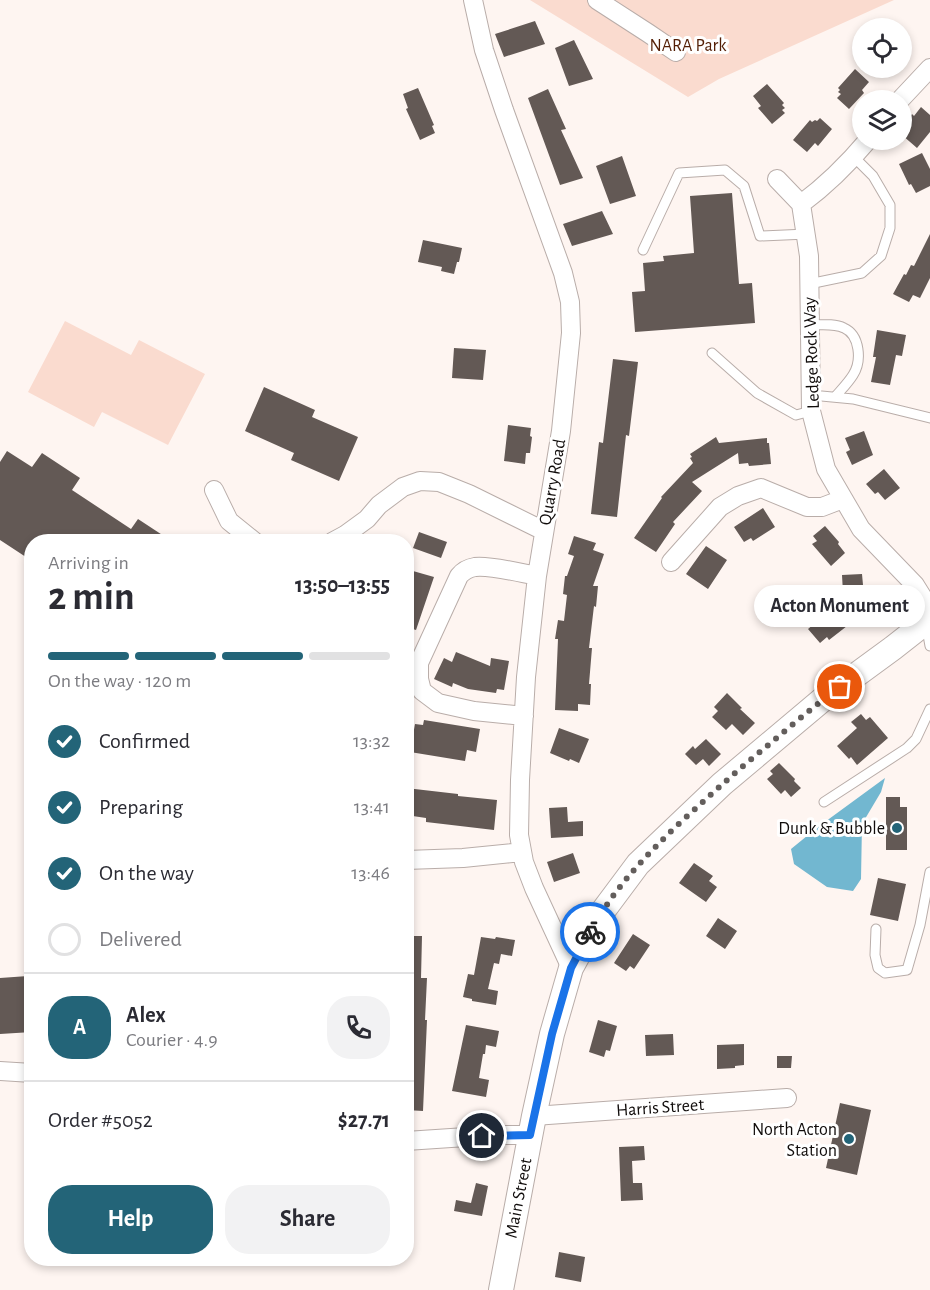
<!DOCTYPE html>
<meta charset="utf-8">
<style>
:root{--surface:#fff;--page:#f2f2f3;--text:#2b2b33;--muted:#7c7c81;--line:#e1e1e2;--accent:#236478}
body{margin:0;font-family:"Alegreya Sans",sans-serif;background:var(--page);color:var(--text);height:100vh;display:flex;flex-direction:column;font-size:22px;white-space:nowrap}
*{box-sizing:border-box;margin:0}
p{font-size:20px;color:var(--muted)}
.icon{flex:none;width:33px;height:33px;fill:none;stroke:currentColor;stroke-width:2;stroke-linecap:round;stroke-linejoin:round}
.map{position:relative;flex:1;overflow:hidden}
.details{position:absolute;left:24px;top:534px;width:390px;height:732px;display:flex;flex-direction:column;background:var(--surface);border-radius:24px;box-shadow:0 3px 9px #0003}
.details>*{flex:none}
.buttons{position:absolute;left:852px;top:18px;display:grid;gap:12px}
.buttons a{display:grid;place-items:center;width:60px;height:60px;border-radius:50%;background:var(--surface);box-shadow:0 3px 9px #0003;font-size:30px}
.pin{position:absolute;display:grid;place-items:center;width:51px;height:51px;color:#fff;margin:-26px;border:3px solid #fff;border-radius:50%;box-shadow:0 2px 6px #0007}
.courier{position:absolute;display:grid;place-items:center;width:60px;height:60px;margin:-30px;border:4px solid #1a73e8;border-radius:50%;background:#fff;color:#222;box-shadow:0 2px 8px #0007}
.bubble{position:absolute;height:42px;border-radius:21px;background:var(--surface);box-shadow:0 3px 9px #0003;font-size:20px;font-weight:600;line-height:42px;text-align:center}
.summary em{font-style:normal;font-weight:600}
.summary div{display:flex;flex-direction:column-reverse}
.summary{display:flex;align-items:center;justify-content:space-between;height:102px;padding:0 24px}
h1{font-size:39px;font-weight:600;line-height:45px}
.bar{display:grid;grid-template-columns:repeat(4,1fr);gap:9px 6px;align-content:center;height:72px;padding:0 24px}
.bar i{height:8px;border-radius:4px;background:var(--line)}
.bar .current{background:var(--accent)}
.bar p{grid-column:span 4}
.line{display:flex;align-items:center;gap:15px;padding:0 24px;border-top:2px solid var(--line)}
.line div{flex:1}
.round{display:grid;place-items:center;flex:none;width:63px;height:63px;border-radius:24px;background:var(--page)}
ol{padding:0 24px;list-style:none}
li{display:flex;align-items:center;gap:18px;height:66px}
li p{margin-inline-start:auto}
li .icon{padding:6px;border-radius:50%;background:var(--accent);color:#fff;stroke-width:4}
li:last-child{color:var(--muted)}
li i{width:33px;height:33px;border:3px solid var(--line);border-radius:50%}
.cta{display:flex;gap:12px;margin-top:auto;padding:12px 24px}
.cta a{flex:1;height:69px;border-radius:24px;background:var(--accent);color:#fff;font-size:24px;font-weight:600;line-height:69px;text-align:center}
.cta a+a{background:var(--page);color:var(--text)}
.map>svg:first-child{display:block}
</style>
<div class="map">
<svg width="930" height="1290" viewBox="0 0 930 1290">
<rect width="100%" height="100%" fill="#fef5f1"/>
<path fill="#fadbcf" d="M530,0H894L719,79L688,97Z
M65,321L131,355L139,340L205,374L168,445L102,412L94,427L28,392Z"/>
<path fill="#72b7d0" d="M885,778L881,792L862,824L861,879L853,891L827,887L794,864L791,849L818,827Z"/>
<path fill="#635955" d="M535,21L545,44L504,57L495,34Z
M574,40L593,79L569,86L555,48Z
M855,69L869,82L862,90L864,93L849,109L837,98L841,94L838,92L840,90L838,88Z
M767,84L784,103L782,105L785,108L782,110L785,113L772,124L758,108L761,106L753,96Z
M418,88L434,125L432,126L435,133L420,140L406,109L408,108L403,94Z
M548,89L566,129L561,130L583,178L560,185L528,98Z
M921,107L930,115V132L917,148L902,135V126L912,114L914,116Z
M820,118L832,129L818,146L815,143L807,152L793,140L810,120L812,122L815,120L817,121Z
M922,153L930,169V186L916,193L911,184L909,185L899,164Z
M622,156L636,196L610,204L596,166Z
M732,193L739,284L752,283L755,323L635,332L632,292L645,291L643,263L664,261L663,256L694,253L690,196Z
M602,211L613,234L572,246L563,224Z
M930,234V278L920,298L913,295L909,302L893,294L904,274L906,275L911,265L914,266Z
M423,240L462,248L459,262H457L454,274L441,271L442,267L418,262Z
M877,330L906,335L902,356L896,355L890,385L871,382L876,357H873Z
M454,348L486,350L483,380L452,378Z
M613,359L638,362L629,436L626,435L617,517L591,514L599,442L603,443Z
M264,387L315,410L312,417L358,437L339,481L291,460L294,453L245,431Z
M508,425L531,428L530,436L532,437L530,453H526L525,464L504,461Z
M864,431L873,455L852,465L846,452L850,450L845,438Z
M716,437L719,443L767,438V443H769L771,464L749,466L748,463L739,464L738,453L692,482L702,491L673,522L675,524L656,552L634,538L662,498L661,497L693,463L690,458L692,457L690,454Z
M7,451L32,467L42,453L80,478L72,490L131,529L138,519L173,542H32V561L0,540V462Z
M884,469L900,488L885,500L878,492L875,494L866,484Z
M763,508L775,527L753,541L751,538L744,542L734,527Z
M825,526L839,542L838,544L845,553L831,566L812,544L817,541L813,536Z
M419,532L447,542L441,558L413,548Z
M574,536L596,543L593,550L604,554L593,586H598L596,607L594,606L589,648H592L589,684H591L590,705L578,704V711L555,710L558,639H555L558,620L564,621L567,595L563,594L565,576H567L574,556L568,554Z
M706,546L727,560L708,589L686,574Z
M406,569L434,577L416,630L406,627Z
M862,574L863,585H866L868,609L844,611L842,575Z
M835,612L847,626L829,640L827,637L820,643L808,629L826,614L829,617Z
M456,652L490,666L491,658L509,661L504,690L497,689L496,693L468,689L453,683L452,687L434,679L444,658L452,662Z
M727,693L742,708L740,709L755,723L743,735L732,724L726,730L712,717L718,711L714,707Z
M861,714L866,720L870,717L888,738L857,765L851,757L849,759L837,746L857,728L851,722Z
M424,720L480,729L476,752L467,750L465,761L410,752L415,724L423,725Z
M559,728L589,739L579,763L570,759L569,761L550,753Z
M706,739L721,754L709,766L703,759L696,765L685,754L693,746L695,749Z
M779,763L795,779L794,781L801,788L791,797L785,790L781,794L767,779L773,774L770,771Z
M406,788L458,794V796L497,800L494,830L426,822V818L406,815Z
M886,797H900V807H907V850H886Z
M567,807L568,822L583,821V836L551,838L549,808Z
M573,853L580,873L554,882L547,862Z
M694,863L713,876L709,881L717,887L706,902L679,883Z
M878,878L906,884L898,921L870,915Z
M718,918L737,931L725,949L706,936Z
M633,934L650,945L634,969L630,966L626,971L614,963Z
M406,936H422L421,978H427L425,1020H427L423,1111L406,1110Z
M481,937L495,939L496,937L515,940L512,956L501,954L499,964L494,963L488,989L498,991L496,1005L472,1001V999L463,997L468,974L474,975Z
M28,976V978H32V1032L0,1034V978Z
M598,1020L617,1026L610,1051L606,1050L604,1057L589,1052Z
M466,1025L499,1031L496,1047L486,1045L485,1054H483L479,1078L489,1080L486,1097L452,1091Z
M673,1034L674,1055L646,1056L645,1035Z
M744,1044V1065L735,1066V1068L717,1069V1045Z
M777,1056H792L791,1068H777Z
M840,1103L871,1110L857,1175L826,1168Z
M644,1146L645,1160L632,1161L633,1183H642L643,1200L621,1201L619,1147Z
M476,1183L488,1186L482,1216L454,1211L456,1200L471,1203Z
M559,1252L585,1257L581,1282L555,1277Z"/>
<g fill="none" stroke-linecap="round" stroke-linejoin="round">
<defs>
<path id="service" d="M643,250L679,173L725,170L744,186L760,236L807,234
M809,284L862,273L881,256L890,228V205L873,176L854,157
M810,325C820,325 834,323 844,328C860,335 862,361 853,375C848,383 841,390 835,397
M712,353L757,393L796,415L811,411
M811,395L853,399L930,418
M930,628L928,635L930,646
M824,802L907,748L916,739L930,709
M876,929L875,955L878,968L885,973L907,970L920,925L930,872"/>
<path id="minor" d="M473,0L484,50L504,110L563,273L570,302L571,333L561,431L537,576L526,677L520,780L519,835L524,862L534,888L571,968
M597,0L648,33L676,52
M900,100L930,68
M777,179L801,204L809,256L811,411L826,469L861,529L915,585L930,609
M801,204C828,184 847,165 868,140
M214,490L229,521L255,542
M332,542L345,535L367,519L379,505L403,487L420,481L439,482L469,494L544,531
M671,562L720,507L738,496L761,488L807,507H822L843,499
M524,716L474,711L438,703L422,691L419,679V663L459,576C463,571 469,568 475,567C490,565 521,573 537,576
M406,860L463,858L522,852
M0,1071L32,1073
M534,1116L787,1098
M406,1141L496,1135H530"/>
<path id="secondary" d="M501,1290L534,1116L552,1034L571,968L600,915L638,864L722,784L822,700L893,648L930,619"/>
</defs>
<use href="#service" stroke="#b9ada9" stroke-width="11"/>
<use href="#minor" stroke="#b9ada9" stroke-width="20"/>
<use href="#secondary" stroke="#b9ada9" stroke-width="26"/>
<use href="#service" stroke="#fff" stroke-width="9"/>
<use href="#minor" stroke="#fff" stroke-width="18"/>
<use href="#secondary" stroke="#fff" stroke-width="24"/>
</g>
<g fill="none" stroke-linecap="round" stroke-linejoin="round">
<path stroke="#635e5c" stroke-width="6" stroke-dasharray="0 10.8" d="M590,932C615,887 646,855 683,820C707,798 730,777 755,756C783,733 811,708 840,687"/>
<path stroke="#1a73e8" stroke-width="8" d="M482,1136L530,1135L552,1034L571,968L590,932"/>
</g>
<g fill="#236478" stroke="#fff" stroke-width="2">
<circle cx="897" cy="828" r="6"/>
<circle cx="849" cy="1139" r="6"/>
</g>
<g text-anchor="middle" stroke-width="6" stroke-linejoin="round" paint-order="stroke">
<g font-size="18" fill="#531e05" stroke="#fff">
<text x="688" y="51">NARA Park</text>
</g>
<g font-size="18" fill="#100c0b" stroke="#fff">
<text transform="translate(811 353) rotate(-92)" y="6">Ledge Rock Way</text>
<text transform="translate(552 482) rotate(-80)" y="6">Quarry Road</text>
<text transform="translate(660 1107) rotate(-4)" y="6">Harris Street</text>
<text transform="translate(518 1198) rotate(-79)" y="6">Main Street</text>
</g>
<g font-size="18" fill="#100c0b" stroke="#fff" text-anchor="end">
<text x="885" y="834">Dunk &amp; Bubble</text>
<text x="837" y="1135">North Acton<tspan x="837" dy="21">Station</tspan></text>
</g>
</g>
</svg>
<div class="buttons">
<a><svg class="icon" aria-label="locate" viewBox="0 0 24 24"><circle cx="12" cy="12" r="6"/><path d="M12 2v4M12 18v4M2 12h4M18 12h4"/></svg></a>
<a><svg class="icon" aria-label="layers" viewBox="0 0 24 24"><path d="M12 4l9 5-9 5-9-5zM3 14l9 5 9-5"/></svg></a>
</div>
<div class="pin" style="left:840px;top:687px;background:#ea580c"><svg class="icon" aria-label="bag" viewBox="0 0 24 24"><path d="M5 8h14l-1 12H6zM9 8a3 3 0 0 1 6 0"/></svg></div>
<div class="pin" style="left:482px;top:1136px;background:#1f2937"><svg class="icon" aria-label="home" viewBox="0 0 24 24"><path d="M3 11l9-7 9 7M6 9v11h12V9"/></svg></div>
<div class="courier" style="left:590px;top:932px"><svg class="icon" aria-label="bike" viewBox="0 0 24 24"><circle cx="6" cy="16" r="4"/><circle cx="18" cy="16" r="4"/><path d="M6 16l4-8h5l3 8M10 8l3 8H6M13 5h3"/></svg></div>
<div class="bubble" style="left:754px;top:585px;width:171px">Acton Monument</div>
<section class="details">
<div class="summary"><div><h1>2 min</h1><p>Arriving in</p></div><em>13:50–13:55</em></div>
<div class="bar"><i class="current"></i><i class="current"></i><i class="current"></i><i></i><p>On the way · 120 m</p></div>
<ol>
<li><svg class="icon" aria-label="check" viewBox="0 0 24 24"><path d="M5 12l5 5 9-10"/></svg>Confirmed<p>13:32</p></li>
<li><svg class="icon" aria-label="check" viewBox="0 0 24 24"><path d="M5 12l5 5 9-10"/></svg>Preparing<p>13:41</p></li>
<li><svg class="icon" aria-label="check" viewBox="0 0 24 24"><path d="M5 12l5 5 9-10"/></svg>On the way<p>13:46</p></li>
<li><i></i>Delivered</li>
</ol>
<div class="line" style="height:108px"><b class="round" style="background:var(--accent);color:#fff">A</b><div><b>Alex</b><p>Courier · 4.9</p></div><a class="round"><svg class="icon" aria-label="phone" viewBox="0 0 24 24"><path d="M5 4h4l2 5-3 2q2 4 5 5l2-3 5 2v4C11 20 4 13 5 4z"/></svg></a></div>
<div class="line" style="height:78px"><div>Order #5052</div><b>$27.71</b></div>
<div class="cta"><a>Help</a><a>Share</a></div>
</section>
</div>
